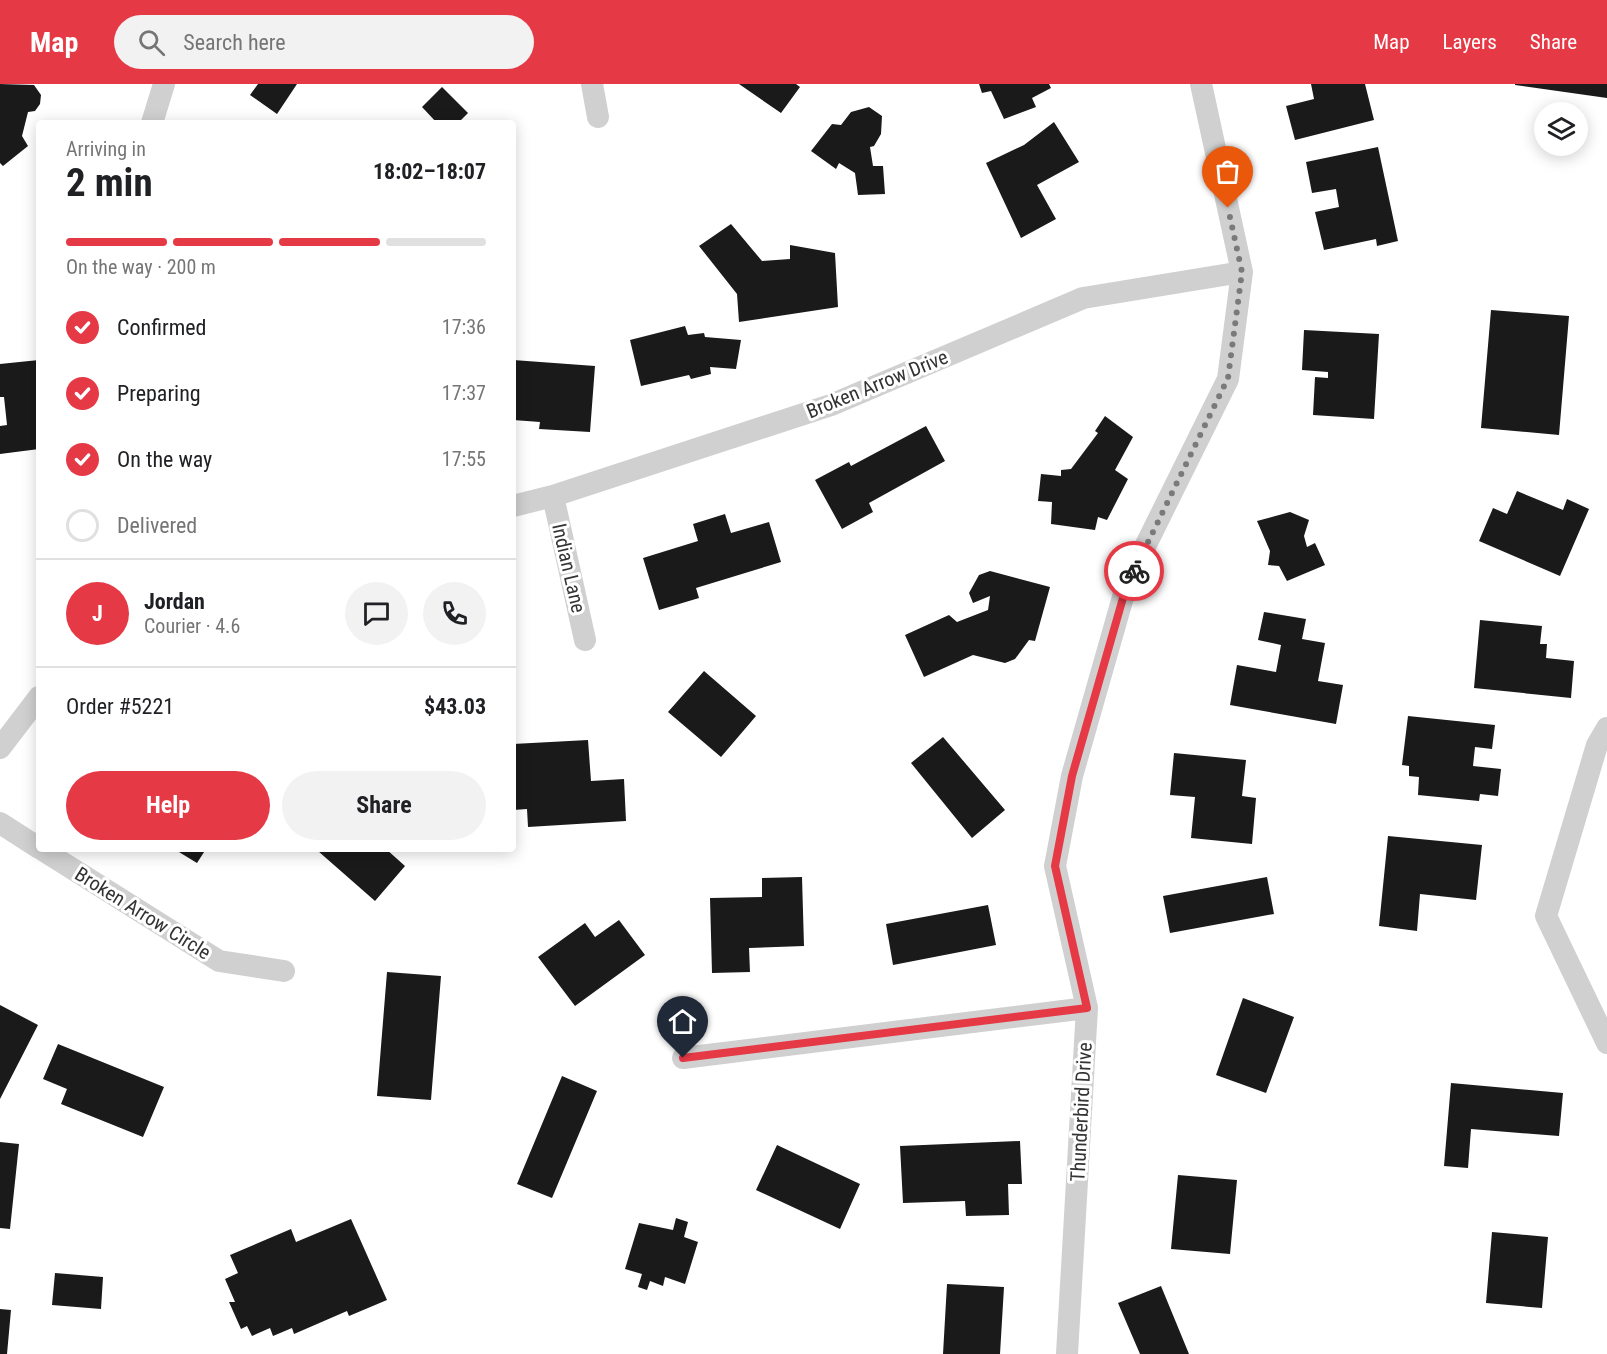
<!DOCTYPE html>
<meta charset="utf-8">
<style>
:root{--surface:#fff;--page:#f2f2f2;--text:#202124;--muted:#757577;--line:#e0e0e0;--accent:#e63946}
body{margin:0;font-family:"Roboto Condensed",sans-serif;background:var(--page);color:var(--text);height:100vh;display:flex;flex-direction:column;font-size:22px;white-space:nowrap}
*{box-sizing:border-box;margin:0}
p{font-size:20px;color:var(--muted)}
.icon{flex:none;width:33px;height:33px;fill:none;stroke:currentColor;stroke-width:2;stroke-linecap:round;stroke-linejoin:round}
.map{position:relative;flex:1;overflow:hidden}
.panel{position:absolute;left:36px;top:36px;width:480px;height:732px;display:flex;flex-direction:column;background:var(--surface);border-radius:6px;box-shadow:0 3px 15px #0003}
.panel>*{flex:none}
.tools{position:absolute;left:1534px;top:18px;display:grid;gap:12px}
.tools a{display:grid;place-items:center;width:54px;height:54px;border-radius:50%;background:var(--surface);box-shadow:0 3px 15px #0003;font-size:30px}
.pin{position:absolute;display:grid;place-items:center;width:51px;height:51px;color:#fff;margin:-62px -26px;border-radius:50% 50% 50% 0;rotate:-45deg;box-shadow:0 0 6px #0007}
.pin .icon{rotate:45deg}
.courier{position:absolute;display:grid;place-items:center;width:60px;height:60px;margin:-30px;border:4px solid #e63946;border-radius:50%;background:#fff;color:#222;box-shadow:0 2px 8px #0007}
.headline em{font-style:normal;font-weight:700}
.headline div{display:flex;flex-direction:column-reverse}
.headline{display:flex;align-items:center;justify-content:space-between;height:102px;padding:0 30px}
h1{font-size:39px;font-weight:700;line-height:45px}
.bar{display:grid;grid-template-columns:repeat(4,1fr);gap:9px 6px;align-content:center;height:72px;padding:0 30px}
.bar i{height:8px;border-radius:4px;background:var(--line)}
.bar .active{background:var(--accent)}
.bar p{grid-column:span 4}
.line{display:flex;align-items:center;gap:15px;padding:0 30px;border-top:2px solid var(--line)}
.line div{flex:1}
.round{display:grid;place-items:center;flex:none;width:63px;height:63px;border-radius:32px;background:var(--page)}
ol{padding:0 30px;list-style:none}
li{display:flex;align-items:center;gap:18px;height:66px}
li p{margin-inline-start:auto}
li .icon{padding:6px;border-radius:50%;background:var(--accent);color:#fff;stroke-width:4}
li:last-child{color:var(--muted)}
li i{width:33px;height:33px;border:3px solid var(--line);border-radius:50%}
.primary-button{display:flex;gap:12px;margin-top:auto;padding:12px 30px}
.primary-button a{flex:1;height:69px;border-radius:36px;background:var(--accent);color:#fff;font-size:24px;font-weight:700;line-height:69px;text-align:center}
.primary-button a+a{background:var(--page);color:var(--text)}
header{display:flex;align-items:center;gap:36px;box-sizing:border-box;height:84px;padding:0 30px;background:var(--accent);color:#fff}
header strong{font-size:28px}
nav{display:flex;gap:33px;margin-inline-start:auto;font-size:21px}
.search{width:420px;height:54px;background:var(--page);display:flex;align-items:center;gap:15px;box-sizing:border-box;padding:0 21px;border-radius:33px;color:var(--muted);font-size:22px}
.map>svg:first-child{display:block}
</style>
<header>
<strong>Map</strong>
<div class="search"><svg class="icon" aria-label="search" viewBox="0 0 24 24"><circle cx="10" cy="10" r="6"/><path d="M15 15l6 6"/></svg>Search here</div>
<nav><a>Map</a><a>Layers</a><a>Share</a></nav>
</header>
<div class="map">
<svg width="1607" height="1270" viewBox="0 0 1607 1270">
<rect width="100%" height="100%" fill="#fff"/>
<path fill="#1a1a1a" d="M0,0L34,1L41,11L40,20L35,27L28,28L22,52L28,62L3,82L0,79Z
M258,0H297L277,30L250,11Z
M739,0H796L800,3L781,29Z
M979,0H1049L1051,4L1032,14L1036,23L1004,35L991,7L982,9Z
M1311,0H1365L1374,36L1295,56L1286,22L1314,15Z
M1515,0H1607V14L1515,1Z
M442,3L468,29L458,39H437L422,23Z
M869,23L882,32L881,50L874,62L870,63L873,82H883L885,110L858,111L855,89L839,79L836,85L811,67L832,40L841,41L851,28Z
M1054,38L1079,78L1037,101L1056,135L1021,154L986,79L1024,61Z
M1378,63L1398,157L1377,162L1376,155L1324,166L1315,128L1339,123L1336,105L1312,109L1306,78Z
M731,140L762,177L790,175V161L835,169L838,223L739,238L737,210L699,162Z
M1491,226L1569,232L1559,351L1481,344Z
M685,242L688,251L704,249L705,253L741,256L736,285L710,283L711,290L691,295L689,291L641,302L630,256Z
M1304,246L1379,250L1374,335L1313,331L1315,293L1328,294V288L1302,286Z
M39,276V365L0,370V342L7,341L4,313H0V280Z
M513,276L595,282L590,348L539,345L540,338L513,336Z
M1105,332L1133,353L1115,386L1128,395L1107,436L1098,433L1095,446L1051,440L1052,418L1038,417L1041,390L1061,392V386L1071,385L1098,349L1095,347Z
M926,342L945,377L869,419L873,428L842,445L815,396L849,378L851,382Z
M1517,407L1563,426L1567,415L1589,425L1560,492L1479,457L1493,424L1507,430Z
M1290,428L1309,436L1304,452L1307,463L1315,459L1325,481L1287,497L1279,482L1268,481L1270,467L1257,437Z
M725,430L731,449L769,438L781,478L696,504L699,514L659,526L643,474L698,457L693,440Z
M990,487L1050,503L1035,557L1029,556L1015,575L1005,579L973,571L924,593L905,551L949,531L957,538L988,526L990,512L973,519L969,509L979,491Z
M1264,528L1306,535L1302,555L1325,559L1318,597L1343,601L1336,640L1230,621L1237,581L1276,588L1281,561L1258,556Z
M1480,536L1542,542L1540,560H1547L1546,574L1574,577L1571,614L1474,604Z
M704,587L756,632L721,673L668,628Z
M1408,632L1495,641L1492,665L1475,663L1473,682L1501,685L1498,712L1480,710L1479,717L1418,711L1419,693L1409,692V682L1402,681Z
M943,653L1005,726L972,754L911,679Z
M588,656L591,697L624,695L626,737L528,743L527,725L513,726V660Z
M1174,669L1246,676L1242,712L1256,714L1252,760L1191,754L1195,713L1170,711Z
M1388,752L1482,761L1476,816L1420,810L1417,847L1379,842Z
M174,765H206L197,779Z
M319,765H386L405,782L375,817L318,767Z
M802,793L804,862L749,864L750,888L712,889L710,814L762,813V794Z
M1267,793L1274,830L1170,849L1163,812Z
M988,821L996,861L893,881L886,840Z
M619,836L645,871L575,922L538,873L585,839L595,853Z
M387,888L441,892L431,1016L377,1012Z
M1243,914L1294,933L1266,1009L1216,991Z
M0,921L38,941L0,1015Z
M58,960L164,1003L143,1053L61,1020L67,1005L43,995Z
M562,992L597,1007L552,1114L517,1100Z
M1451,999L1563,1009L1559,1052L1471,1045L1468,1084L1444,1082Z
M1020,1057L1022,1100H1008L1009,1131L966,1132L965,1117L903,1119L900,1062Z
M0,1058L19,1060L10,1145L0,1144Z
M777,1061L860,1100L840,1145L756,1106Z
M1178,1091L1237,1096L1230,1170L1171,1165Z
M676,1134L688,1138L684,1153L698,1158L685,1200L665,1193L663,1202L650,1197L647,1206L638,1203L642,1190L625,1185L639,1139L673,1146Z
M351,1135L387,1216L349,1232L347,1227L294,1250L292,1244L273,1252L270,1244L252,1252L247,1242L241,1245L229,1218H235L225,1195L238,1189L230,1171L291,1145L296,1158Z
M1492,1148L1548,1153L1542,1224L1486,1219Z
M55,1189L103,1193L101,1225L52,1221Z
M947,1200L1004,1203L1000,1270H943Z
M1161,1202L1189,1270H1140L1118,1219Z
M0,1225L11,1226L7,1270H0Z"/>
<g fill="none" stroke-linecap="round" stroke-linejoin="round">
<path stroke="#d0d0d0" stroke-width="22" d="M592,0L598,33
M152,39L164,0
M553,412L585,556
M513,422L553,412L831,321L1083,214L1242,188
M1607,644L1597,661L1546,832L1607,959
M0,664L39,613
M0,739L39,764
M41,765L219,877L284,887
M683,974L1087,924
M1067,1270L1087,924L1055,782L1072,692L1127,499L1228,295L1242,188L1201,0"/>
</g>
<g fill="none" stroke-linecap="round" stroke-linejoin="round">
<path stroke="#7a7a7a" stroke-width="6" stroke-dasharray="0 10.8" d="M1134,487L1228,294L1242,188L1228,124"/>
<path stroke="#e63946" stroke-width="8" d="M683,974L1087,924L1055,782L1072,692L1127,500L1134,487"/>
</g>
<g text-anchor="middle" stroke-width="6" stroke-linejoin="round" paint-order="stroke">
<g font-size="20" fill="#333" stroke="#fff">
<text transform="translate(877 300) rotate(-22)" y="7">Broken Arrow Drive</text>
<text transform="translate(569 484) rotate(77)" y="7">Indian Lane</text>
<text transform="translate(143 829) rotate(32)" y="7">Broken Arrow Circle</text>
<text transform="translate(1081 1028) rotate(-87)" y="7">Thunderbird Drive</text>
</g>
</g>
</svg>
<div class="tools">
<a><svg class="icon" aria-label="layers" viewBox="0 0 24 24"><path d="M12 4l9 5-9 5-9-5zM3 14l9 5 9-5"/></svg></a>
</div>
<div class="pin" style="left:1228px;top:124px;background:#ea580c"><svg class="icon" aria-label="bag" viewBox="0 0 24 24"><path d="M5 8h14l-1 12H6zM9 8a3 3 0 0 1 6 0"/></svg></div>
<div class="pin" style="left:683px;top:974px;background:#1f2937"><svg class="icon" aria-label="home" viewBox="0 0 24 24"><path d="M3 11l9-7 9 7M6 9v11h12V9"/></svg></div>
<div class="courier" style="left:1134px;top:487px"><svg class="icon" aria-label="bike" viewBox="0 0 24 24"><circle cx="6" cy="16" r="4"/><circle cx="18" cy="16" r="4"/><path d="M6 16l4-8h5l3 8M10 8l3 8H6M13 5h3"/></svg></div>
<section class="panel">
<div class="headline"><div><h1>2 min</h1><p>Arriving in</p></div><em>18:02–18:07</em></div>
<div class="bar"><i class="active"></i><i class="active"></i><i class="active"></i><i></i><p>On the way · 200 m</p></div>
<ol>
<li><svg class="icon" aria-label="check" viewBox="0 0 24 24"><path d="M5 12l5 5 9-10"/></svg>Confirmed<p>17:36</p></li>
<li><svg class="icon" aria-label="check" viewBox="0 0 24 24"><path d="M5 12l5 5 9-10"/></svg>Preparing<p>17:37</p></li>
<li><svg class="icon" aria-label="check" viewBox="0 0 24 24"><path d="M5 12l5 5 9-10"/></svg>On the way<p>17:55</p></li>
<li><i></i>Delivered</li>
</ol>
<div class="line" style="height:108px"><b class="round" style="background:var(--accent);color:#fff">J</b><div><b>Jordan</b><p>Courier · 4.6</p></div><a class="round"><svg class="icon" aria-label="chat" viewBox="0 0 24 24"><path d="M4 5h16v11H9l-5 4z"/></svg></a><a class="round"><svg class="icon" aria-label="phone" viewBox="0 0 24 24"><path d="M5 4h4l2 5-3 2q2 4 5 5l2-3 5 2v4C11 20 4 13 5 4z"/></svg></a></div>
<div class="line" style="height:78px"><div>Order #5221</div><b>$43.03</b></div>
<div class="primary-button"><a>Help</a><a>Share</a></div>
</section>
</div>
